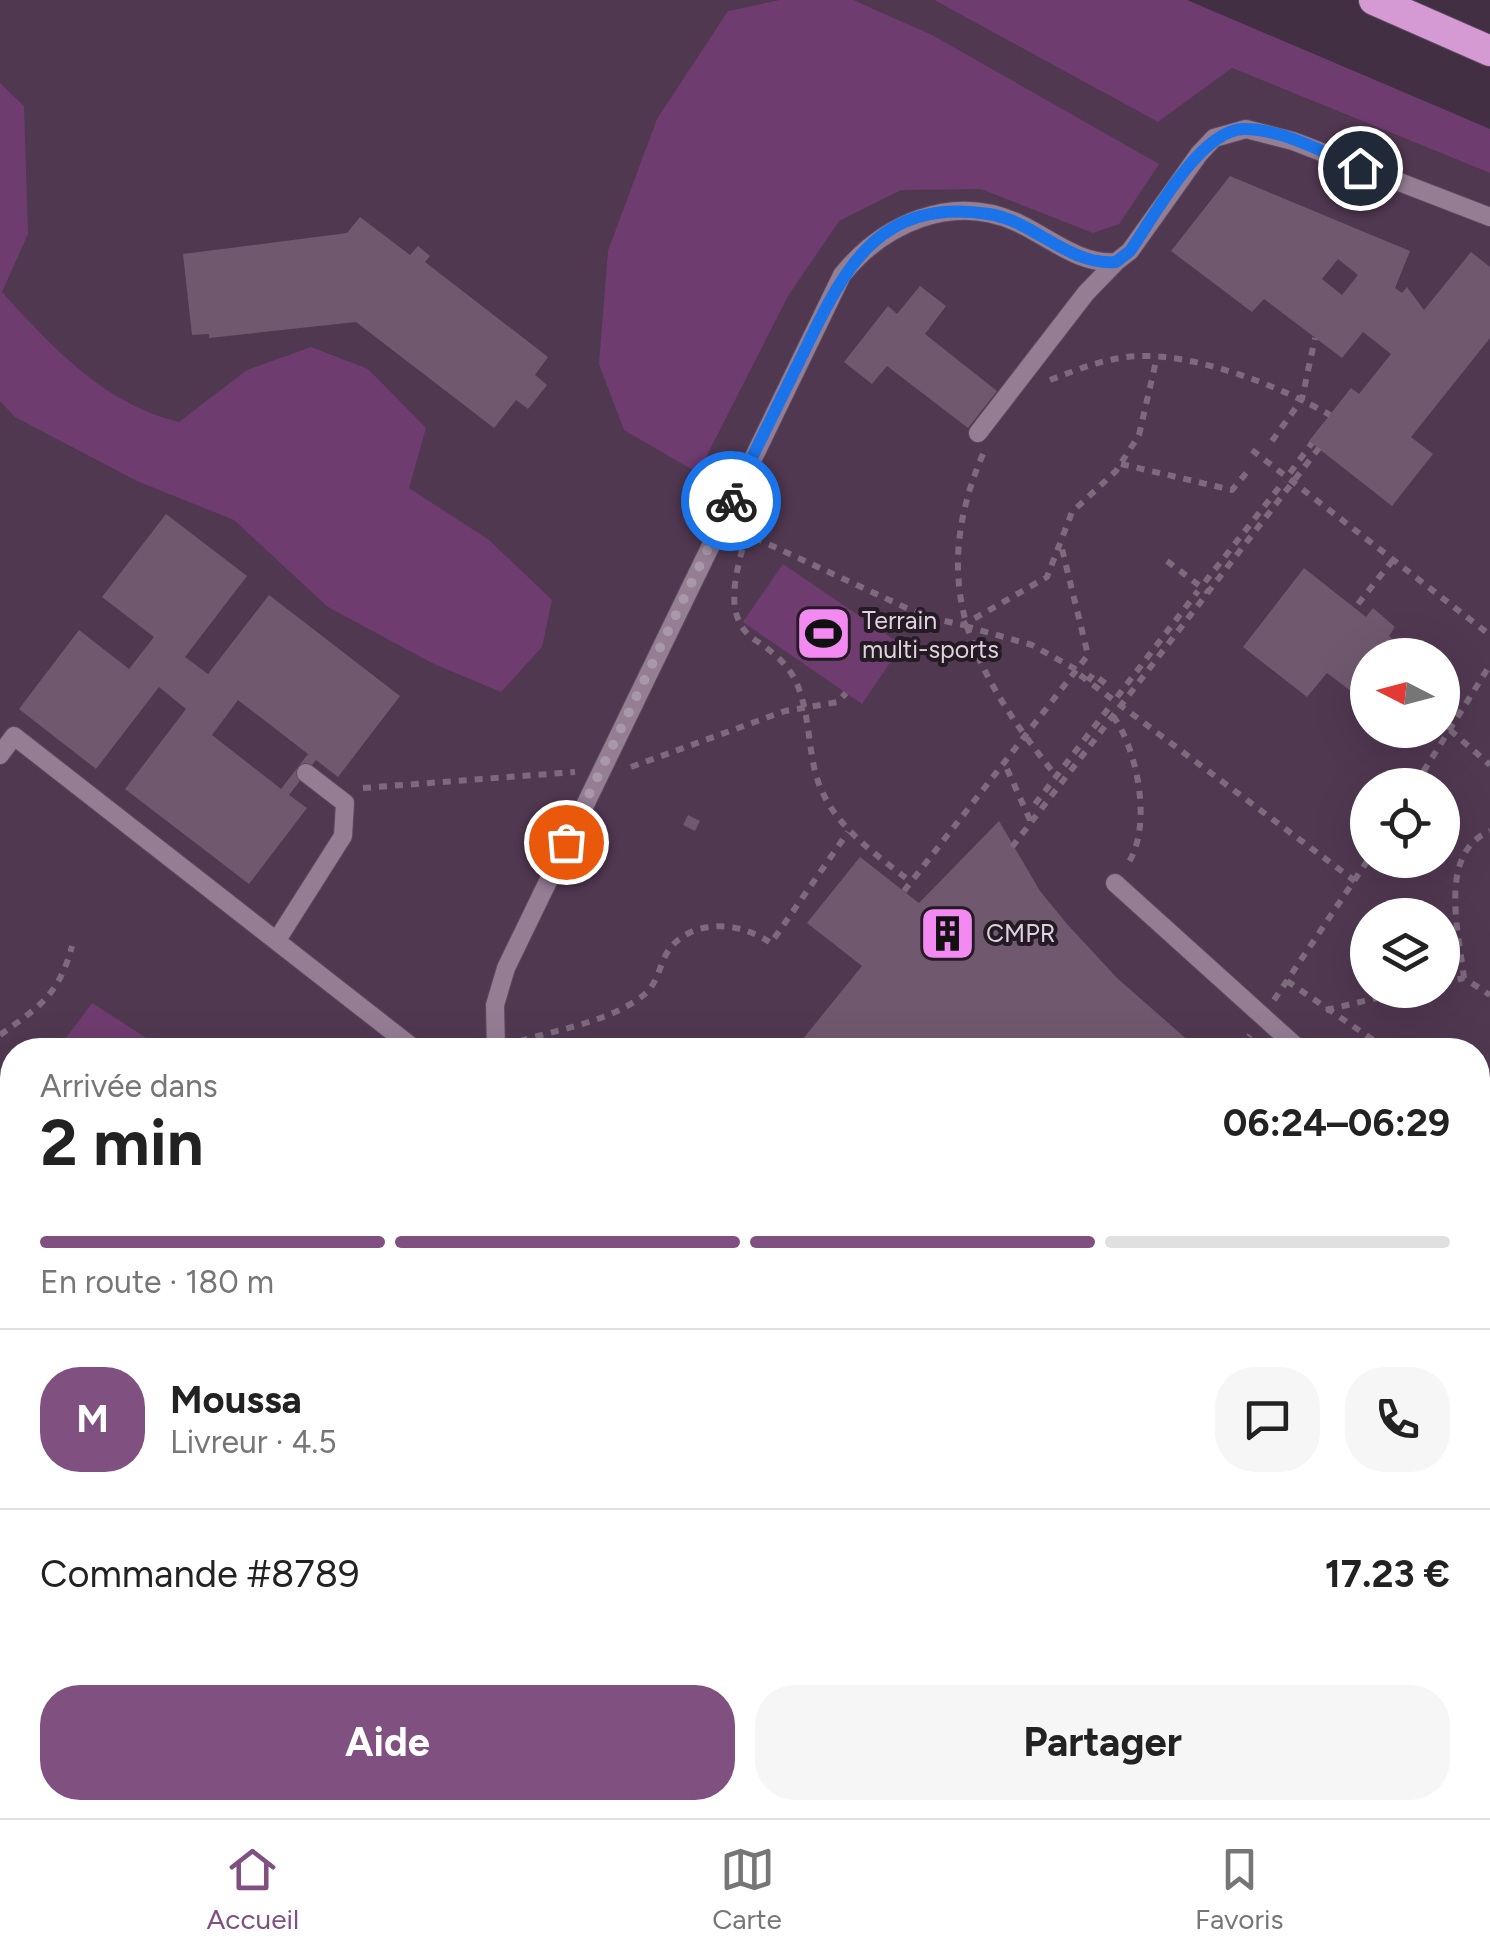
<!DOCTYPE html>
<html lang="fr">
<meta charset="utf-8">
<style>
:root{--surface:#fff;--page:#f6f6f6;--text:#222;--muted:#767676;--line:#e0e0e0;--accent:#805180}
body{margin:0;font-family:Figtree,sans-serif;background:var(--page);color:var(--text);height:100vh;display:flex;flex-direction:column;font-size:38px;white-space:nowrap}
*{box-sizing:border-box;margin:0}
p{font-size:32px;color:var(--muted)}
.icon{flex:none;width:55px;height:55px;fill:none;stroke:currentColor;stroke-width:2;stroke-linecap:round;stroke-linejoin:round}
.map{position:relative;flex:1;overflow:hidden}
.panel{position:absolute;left:0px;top:1038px;width:1490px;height:782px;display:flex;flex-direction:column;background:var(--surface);border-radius:40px 40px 0 0;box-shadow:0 10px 40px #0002}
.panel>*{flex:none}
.needle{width:65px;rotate:276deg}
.fabs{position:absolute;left:1350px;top:638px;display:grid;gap:20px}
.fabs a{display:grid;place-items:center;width:110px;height:110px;border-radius:50%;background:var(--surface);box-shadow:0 10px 40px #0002;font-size:50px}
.pin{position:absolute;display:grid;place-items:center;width:85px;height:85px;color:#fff;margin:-42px;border:5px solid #fff;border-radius:50%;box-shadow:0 2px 10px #0007}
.courier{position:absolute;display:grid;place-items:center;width:100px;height:100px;margin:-50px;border:8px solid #1a73e8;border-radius:50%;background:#fff;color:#222;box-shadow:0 2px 12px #0007}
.head em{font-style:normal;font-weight:700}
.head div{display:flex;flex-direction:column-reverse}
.head{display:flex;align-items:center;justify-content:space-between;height:170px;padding:0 40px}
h1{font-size:65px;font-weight:700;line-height:75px}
.bar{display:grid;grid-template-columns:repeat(4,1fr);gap:15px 10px;align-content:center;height:120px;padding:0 40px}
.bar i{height:12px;border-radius:8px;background:var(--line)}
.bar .on{background:var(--accent)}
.bar p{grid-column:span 4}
.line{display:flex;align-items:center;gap:25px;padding:0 40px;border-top:2px solid var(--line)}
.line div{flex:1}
.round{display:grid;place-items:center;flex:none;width:105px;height:105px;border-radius:40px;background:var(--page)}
.primary-button{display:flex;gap:20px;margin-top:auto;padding:20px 40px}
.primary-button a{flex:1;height:115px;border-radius:40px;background:var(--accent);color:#fff;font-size:40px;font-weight:700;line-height:115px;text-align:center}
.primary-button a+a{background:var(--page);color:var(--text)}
.dock{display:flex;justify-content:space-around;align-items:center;height:140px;border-top:2px solid var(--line);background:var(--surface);font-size:28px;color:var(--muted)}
.dock a{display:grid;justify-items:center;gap:5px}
.dock .on{color:var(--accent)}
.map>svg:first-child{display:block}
</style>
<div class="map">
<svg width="1490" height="1818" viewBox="0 0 1490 1818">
<rect width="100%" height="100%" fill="#432f43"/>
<path fill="#513851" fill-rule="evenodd" d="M0,0H934L1158,122L1232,68L1490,173V1818H1015L1002,1808H1478V1050H12V1339L0,1332ZM1368,655H1442V730H1368ZM1368,785H1442V860H1368ZM1368,915H1442V990H1368Z"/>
<path fill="#6f3c6f" d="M780,0H853L932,35L1159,164L1119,224L1093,233L981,189L901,190L839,221L788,296L698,473L624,430L599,364L608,251L657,119L728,11Z
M934,0H1187L1490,129V173L1232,68L1158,122Z
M0,83L24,106L28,234L2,292C51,346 105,405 179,422L247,370L311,347L368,369L426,428L409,488L489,540L552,600L542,647L501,692L432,663L328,607L234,520L137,481L15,417L0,401Z
M783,564L902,645L862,704L743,622Z
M92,1003L165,1050H57Z
M12,1111V1325L0,1318V1128Z
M101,1808H205L199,1818H120Z"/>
<path fill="#70596f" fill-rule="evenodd" d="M1230,176L1410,251L1395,288L1402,293L1407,287L1424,310L1471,252L1490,267V338L1411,437L1433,454L1392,506L1309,441L1351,388L1359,394L1391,354L1363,332L1342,358L1264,299L1252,312L1171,251ZM1338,259L1358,275L1342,295L1322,279Z
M360,217L410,255L418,246L430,256L425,262L548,357L535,375L547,385L528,409L516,400L494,428L356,322L209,338V334L192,335L183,254L347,233Z
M920,286L946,306L925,334L997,391L968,428L887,366L872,384L844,362L888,306L897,314Z
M166,514L247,576L185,657L208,674L269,595L400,696L338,777L316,760L289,795L307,808L249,884L125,789L186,709L159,687L96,769L19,709L79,630L129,669L154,637L102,597ZM238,700L308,754L281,789L212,735Z
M1304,568L1366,617L1373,608L1395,627L1389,636L1411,655H1368V704L1327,673L1307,697L1243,647Z
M688,815L700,821L695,831L683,825Z
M999,821L1040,891L1067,924L1117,978L1199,1050H794L862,966L807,923L860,857L919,903Z
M1478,1220L1490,1225V1303L1483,1315L1490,1321V1457L1483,1465L1478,1461Z
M12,1501V1539L0,1543V1505Z
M236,1808H344L338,1818H254Z
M391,1808H459L453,1818H385Z"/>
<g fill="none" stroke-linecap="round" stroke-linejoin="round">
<defs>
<path id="lane" d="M978,433L1086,293L1116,262
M0,755L14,736L416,1050
M1115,883L1300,1050
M277,940L343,836L345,803L306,773
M496,1050L495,1005L506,968L842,275C883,224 951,193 1016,222C1049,237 1079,265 1116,262L1130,251L1199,154L1214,138L1246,129L1293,141L1490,217
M1478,1167L1490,1173
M1478,1510L1490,1495
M1478,1579L1490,1594"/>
<path id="street" d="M0,1775L12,1782
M57,1808L76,1818
M777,1808L792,1818
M667,1818L671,1808"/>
<path id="highway" d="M1374,0L1490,51"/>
</defs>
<use href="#lane" stroke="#5c4b5c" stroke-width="20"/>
<use href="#street" stroke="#5c4b5c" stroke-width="22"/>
<use href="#highway" stroke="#5c4b5c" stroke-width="32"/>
<path stroke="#7d6b7d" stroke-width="6" stroke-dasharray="8 8" stroke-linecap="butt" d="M1050,380C1079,369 1108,357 1139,356C1197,354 1280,386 1330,415
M1272,441L1302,399L1315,338
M1252,450L1490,635
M983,454C926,587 973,672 1056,776
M1121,464L1232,490L1248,471
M1290,473L1312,443
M740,531L926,617L963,625L1047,577L1072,512L1116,471L1139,435L1157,357
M746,534C738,569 720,616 755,640C772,651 789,665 797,684C809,712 808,745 816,775C830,824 873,852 911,882
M1167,561L1208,592
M1205,582L1284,481
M1358,604L1393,560
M965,626L1032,645L1077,670
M1080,675L1355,881
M1088,681L1093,674L1110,687
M1117,697L1198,591
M1113,716C1138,750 1153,828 1127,865
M1450,730L1490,765
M631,767L785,711L838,702L846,693
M1007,769L1031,822
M1415,785L1490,665
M363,788L575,772
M1035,804L1111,705
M1012,847L1319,448
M904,891L1088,655L1062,549
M1464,978C1459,933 1437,853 1490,831
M1287,981L1388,1050
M1442,983L1464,978L1490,995
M1274,1000L1368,860
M1326,1010L1411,990
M0,1035C39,1007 59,995 72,946
M520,1041C560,1029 612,1021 645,994C659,982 660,960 671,947C697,917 742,923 771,943L848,832
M1240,1050L1250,1035
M1478,1086L1490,1091"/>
<use href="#lane" stroke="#957d94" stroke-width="18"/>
<use href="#street" stroke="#957d94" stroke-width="20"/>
<use href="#highway" stroke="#d59ad4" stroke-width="30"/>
</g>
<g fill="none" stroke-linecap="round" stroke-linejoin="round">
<path stroke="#a898a8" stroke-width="10" stroke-dasharray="0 18" d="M566,842L731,501"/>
<path stroke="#1a73e8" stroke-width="12" d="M731,501C753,455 776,409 798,364C841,277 872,196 989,214C1034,221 1069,266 1116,262L1130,251C1154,217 1199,131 1243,129C1281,128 1326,154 1360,168"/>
</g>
<defs>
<symbol id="stadium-square" viewBox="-11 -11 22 22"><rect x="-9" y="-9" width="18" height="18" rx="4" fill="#f28af2" stroke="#241b24"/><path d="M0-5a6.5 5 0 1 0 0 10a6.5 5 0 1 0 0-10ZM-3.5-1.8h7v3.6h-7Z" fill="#111"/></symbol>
<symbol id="building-square" viewBox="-11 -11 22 22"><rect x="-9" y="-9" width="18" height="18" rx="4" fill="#f28af2" stroke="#241b24"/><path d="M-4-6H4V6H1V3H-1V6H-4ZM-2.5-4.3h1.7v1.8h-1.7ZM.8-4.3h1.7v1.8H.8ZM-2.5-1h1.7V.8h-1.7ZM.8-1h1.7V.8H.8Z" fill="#111"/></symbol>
</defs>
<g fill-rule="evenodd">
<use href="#stadium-square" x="792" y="602" width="63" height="63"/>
<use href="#building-square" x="916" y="902" width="63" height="63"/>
</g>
<g text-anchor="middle" stroke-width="8" stroke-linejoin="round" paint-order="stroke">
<g font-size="25" fill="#dfd1de" stroke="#241b24" text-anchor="start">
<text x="862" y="629">Terrain<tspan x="862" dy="29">multi-sports</tspan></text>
<text x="986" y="942">CMPR</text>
</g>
</g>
</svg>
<div class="fabs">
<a><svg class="needle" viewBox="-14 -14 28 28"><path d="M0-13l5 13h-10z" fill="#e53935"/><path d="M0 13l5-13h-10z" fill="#767676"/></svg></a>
<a><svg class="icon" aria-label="locate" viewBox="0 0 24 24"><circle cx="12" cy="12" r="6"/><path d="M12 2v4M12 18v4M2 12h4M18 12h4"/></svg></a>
<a><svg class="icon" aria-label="layers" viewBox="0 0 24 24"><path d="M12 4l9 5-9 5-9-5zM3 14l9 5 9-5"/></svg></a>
</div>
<div class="pin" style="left:566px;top:842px;background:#ea580c"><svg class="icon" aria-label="bag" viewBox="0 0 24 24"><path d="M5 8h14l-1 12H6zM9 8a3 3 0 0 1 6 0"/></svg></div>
<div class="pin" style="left:1360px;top:168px;background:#1f2937"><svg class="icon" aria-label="home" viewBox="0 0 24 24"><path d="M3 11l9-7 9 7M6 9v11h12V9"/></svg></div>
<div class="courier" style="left:731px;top:501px"><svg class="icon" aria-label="bike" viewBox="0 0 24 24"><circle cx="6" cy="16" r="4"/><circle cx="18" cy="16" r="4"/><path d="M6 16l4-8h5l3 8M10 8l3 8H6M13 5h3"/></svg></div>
<section class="panel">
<div class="head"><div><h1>2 min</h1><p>Arrivée dans</p></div><em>06:24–06:29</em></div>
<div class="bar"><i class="on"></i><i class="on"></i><i class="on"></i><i></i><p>En route · 180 m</p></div>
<div class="line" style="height:180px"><b class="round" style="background:var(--accent);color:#fff">M</b><div><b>Moussa</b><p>Livreur · 4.5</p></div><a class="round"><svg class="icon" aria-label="chat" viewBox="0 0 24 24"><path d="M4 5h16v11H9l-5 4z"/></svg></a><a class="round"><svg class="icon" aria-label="phone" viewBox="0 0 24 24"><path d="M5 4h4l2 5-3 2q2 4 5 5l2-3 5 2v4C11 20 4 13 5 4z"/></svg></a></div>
<div class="line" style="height:130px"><div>Commande #8789</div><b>17.23 €</b></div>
<div class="primary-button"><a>Aide</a><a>Partager</a></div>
</section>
</div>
<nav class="dock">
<a class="on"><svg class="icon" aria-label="home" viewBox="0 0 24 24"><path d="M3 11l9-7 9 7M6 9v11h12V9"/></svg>Accueil</a>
<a><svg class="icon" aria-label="map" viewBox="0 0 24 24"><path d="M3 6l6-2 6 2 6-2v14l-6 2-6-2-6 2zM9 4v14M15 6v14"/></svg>Carte</a>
<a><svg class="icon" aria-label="saved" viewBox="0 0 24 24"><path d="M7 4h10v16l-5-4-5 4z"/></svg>Favoris</a>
</nav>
